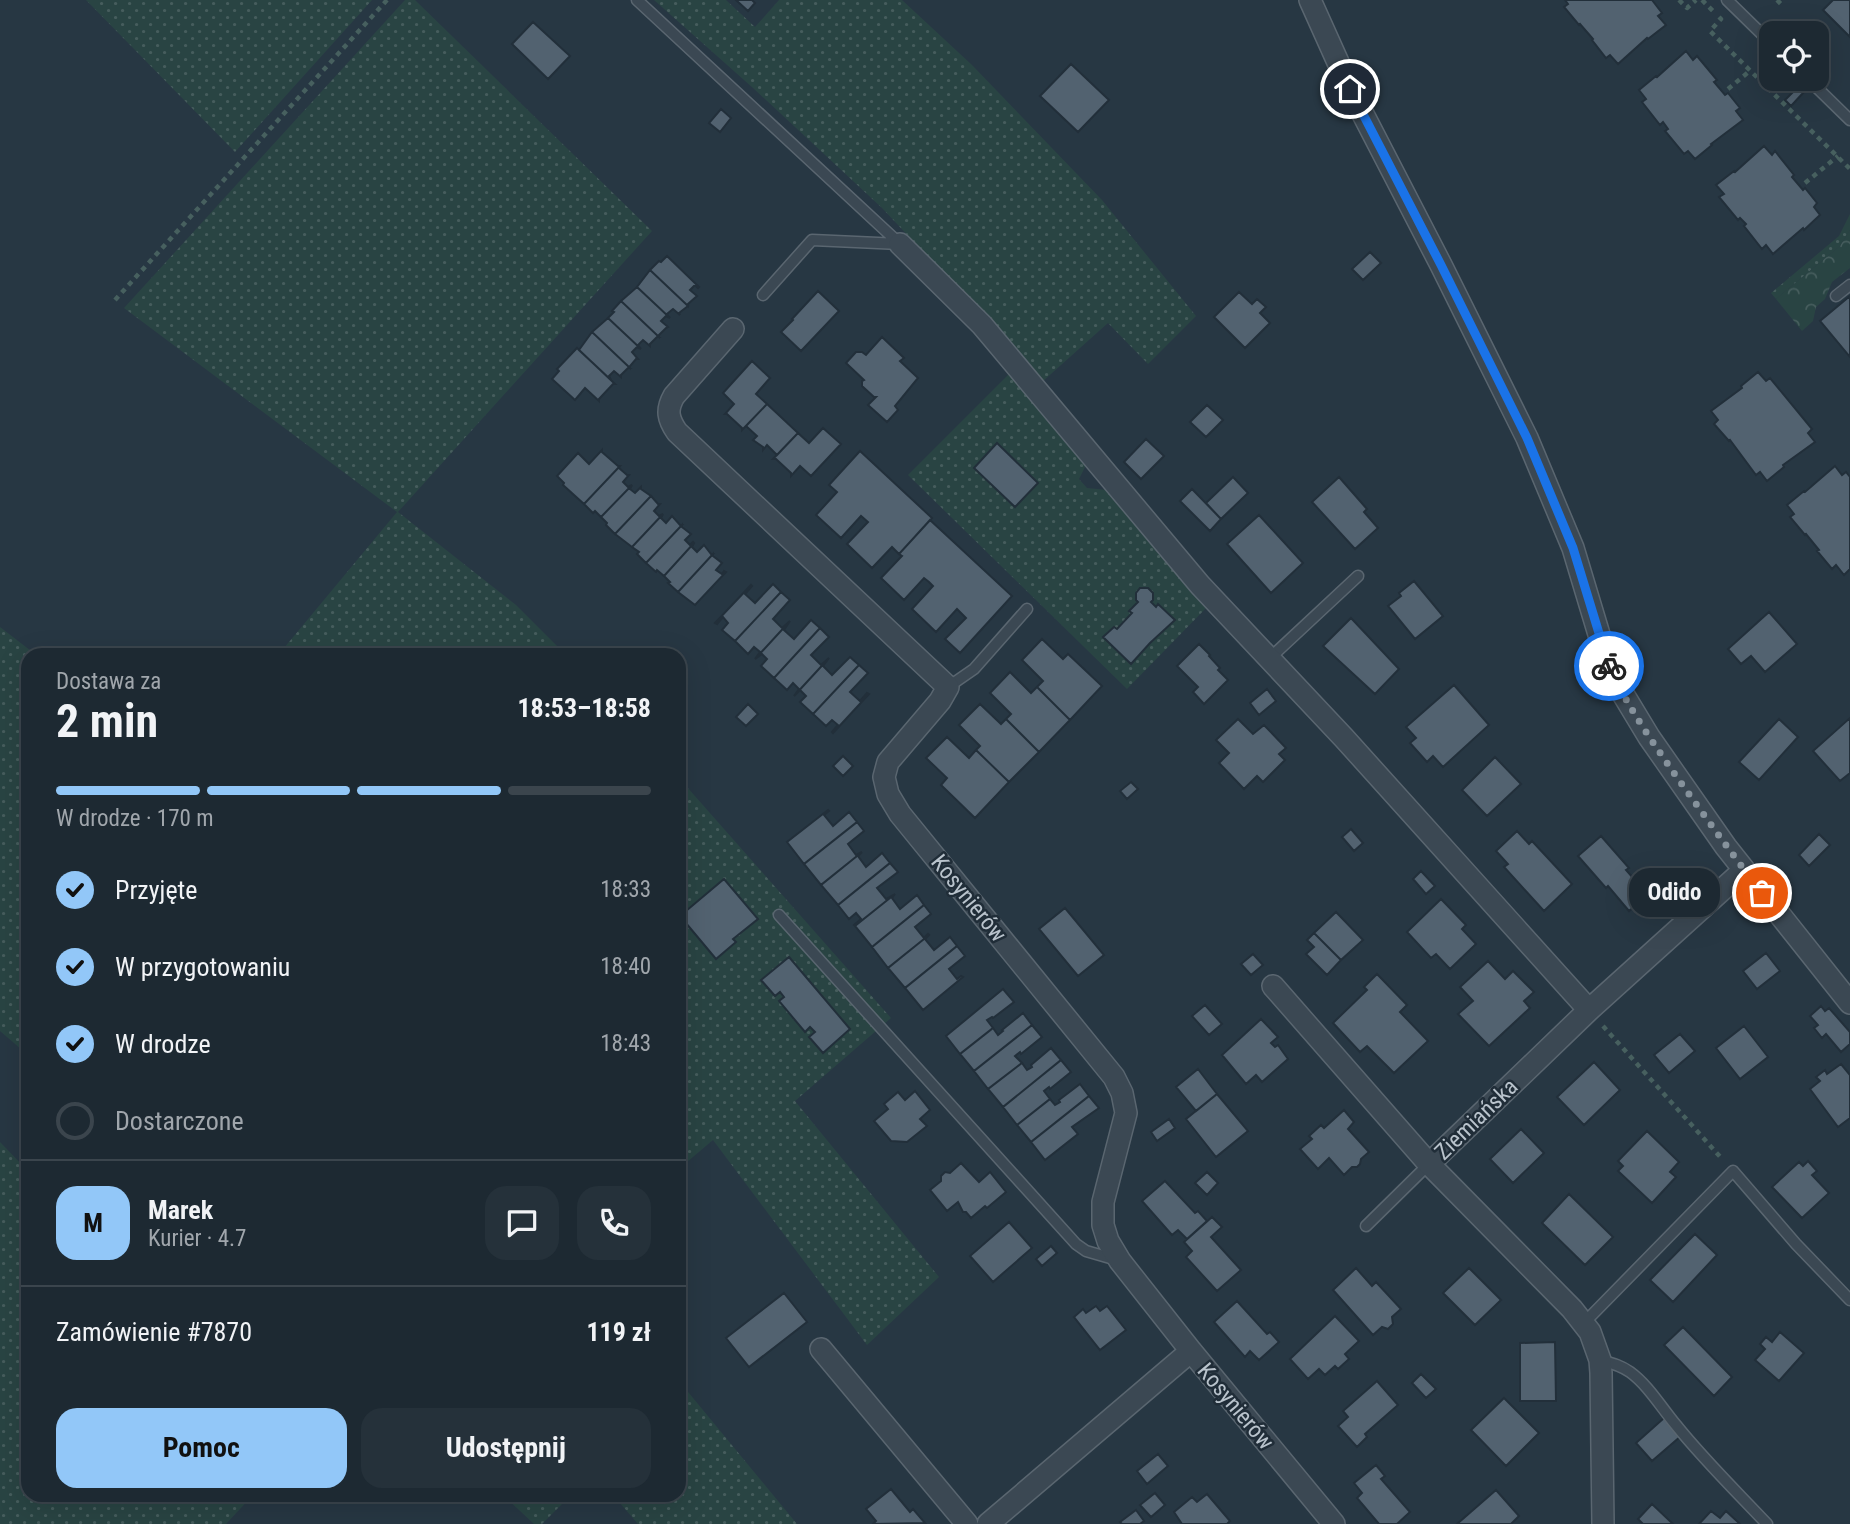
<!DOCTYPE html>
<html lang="pl">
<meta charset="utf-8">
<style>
:root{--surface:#1d2932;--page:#25313a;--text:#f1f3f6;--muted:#a0a6ac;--line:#3b454d;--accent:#92c7f8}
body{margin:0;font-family:"Roboto Condensed",sans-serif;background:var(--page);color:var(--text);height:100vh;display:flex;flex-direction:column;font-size:26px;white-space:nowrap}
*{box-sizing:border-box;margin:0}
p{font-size:23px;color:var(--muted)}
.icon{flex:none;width:38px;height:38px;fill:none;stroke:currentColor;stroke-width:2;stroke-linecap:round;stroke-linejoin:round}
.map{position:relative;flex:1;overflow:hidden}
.details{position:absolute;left:21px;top:648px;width:665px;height:854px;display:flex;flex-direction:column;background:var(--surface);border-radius:21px;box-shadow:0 7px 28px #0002,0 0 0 2px var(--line)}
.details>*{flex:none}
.fabs{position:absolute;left:1759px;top:21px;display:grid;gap:14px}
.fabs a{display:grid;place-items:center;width:70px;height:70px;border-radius:14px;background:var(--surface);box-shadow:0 7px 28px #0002,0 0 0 2px var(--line);font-size:35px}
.pin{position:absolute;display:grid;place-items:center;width:60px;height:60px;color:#fff;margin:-30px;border:4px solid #fff;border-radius:50%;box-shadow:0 2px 7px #0007}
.courier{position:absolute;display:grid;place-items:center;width:70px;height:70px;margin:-35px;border:5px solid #1a73e8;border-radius:50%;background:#fff;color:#222;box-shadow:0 2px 9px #0007}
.bubble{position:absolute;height:49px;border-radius:21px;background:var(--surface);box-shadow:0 7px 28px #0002,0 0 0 2px var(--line);font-size:23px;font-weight:700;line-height:49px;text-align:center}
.head em{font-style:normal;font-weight:700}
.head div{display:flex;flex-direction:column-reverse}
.head{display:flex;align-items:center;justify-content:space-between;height:119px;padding:0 35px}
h1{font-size:46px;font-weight:700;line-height:52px}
.bar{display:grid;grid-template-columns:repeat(4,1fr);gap:10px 7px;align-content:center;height:84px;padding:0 35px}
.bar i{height:9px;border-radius:5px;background:var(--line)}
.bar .current{background:var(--accent)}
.bar p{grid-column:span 4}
.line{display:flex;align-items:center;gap:18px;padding:0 35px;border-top:2px solid var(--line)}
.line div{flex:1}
.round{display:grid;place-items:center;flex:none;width:74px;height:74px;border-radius:21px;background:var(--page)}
ol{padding:0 35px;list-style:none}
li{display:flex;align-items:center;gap:21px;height:77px}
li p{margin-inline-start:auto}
li .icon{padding:7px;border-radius:50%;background:var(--accent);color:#111;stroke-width:4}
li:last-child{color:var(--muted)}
li i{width:38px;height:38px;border:4px solid var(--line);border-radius:50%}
.cta{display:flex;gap:14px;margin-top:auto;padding:14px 35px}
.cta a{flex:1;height:80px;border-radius:21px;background:var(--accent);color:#111;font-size:28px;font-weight:700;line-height:80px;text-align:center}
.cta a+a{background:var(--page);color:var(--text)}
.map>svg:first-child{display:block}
</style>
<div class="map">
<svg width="1850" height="1524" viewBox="0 0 1850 1524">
<defs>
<pattern id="grass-dots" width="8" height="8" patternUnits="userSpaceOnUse" patternTransform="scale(1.75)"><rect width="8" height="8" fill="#294443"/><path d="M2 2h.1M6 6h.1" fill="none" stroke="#465d5d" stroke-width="1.8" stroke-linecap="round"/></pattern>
<pattern id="forest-crowns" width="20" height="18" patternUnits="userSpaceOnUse" patternTransform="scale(1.75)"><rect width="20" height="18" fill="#294443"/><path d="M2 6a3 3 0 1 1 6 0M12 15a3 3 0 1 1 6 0" fill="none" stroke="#465d5d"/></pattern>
</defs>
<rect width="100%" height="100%" fill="#273743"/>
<path fill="url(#grass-dots)" d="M86,0H372L235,152Z
M405,0H415L652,231L398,512L516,605L565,654H279L397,512L124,308Z
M654,0H726L755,27L779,0H902L972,65L1102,200L1196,316L1148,364L1108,323L1042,382L962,293L882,208L753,88Z
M1850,214V230L1840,246L1776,299L1771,293L1839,236Z
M1011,372L1089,459L1079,479L1087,488L1107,490L1209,605L1127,689L908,475Z
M0,627L35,654H28V1055L0,1031Z
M679,778L891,1018L795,1101L939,1277L867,1345L713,1140L687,1162L679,1154Z
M0,1142L28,1171V1494L253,1495L226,1524H0Z
M679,1381L797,1524H638L613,1495L679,1494Z
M503,1495H571L542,1524H534Z"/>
<path fill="url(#forest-crowns)" d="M1850,230V268L1832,282L1825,299L1816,307L1813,321L1802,331L1776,299L1840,246Z"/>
<path fill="#526270" stroke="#222f3a" stroke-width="2" d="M736,0H752L755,3L748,11Z
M1565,0H1652L1662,13L1658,16L1666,25L1648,39L1647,38L1618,64L1610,55L1606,58L1592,40L1593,39L1580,24L1579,25L1564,7L1568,4Z
M1833,0H1850V37L1823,10Z
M533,22L570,56L548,79L512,44Z
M1686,51L1693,60L1697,56L1717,80L1714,82L1725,95L1728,93L1740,108L1736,111L1743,120L1711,144L1712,145L1695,159L1688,151L1684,154L1665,131L1668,129L1663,122L1660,125L1642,102L1646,99L1639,90L1656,76L1657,77Z
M1071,64L1109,100L1078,132L1040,96Z
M1797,88L1803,93L1791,106L1785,100Z
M721,109L731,118L720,132L709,123Z
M1764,146L1772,155L1775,151L1794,175L1792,177L1803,190L1805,188L1817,203L1814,207L1820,215L1804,230L1803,228L1773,254L1766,245L1762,249L1744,226L1746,224L1740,218L1738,220L1719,197L1724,194L1716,185L1734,171L1735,172Z
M1370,252L1381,263L1363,280L1352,269Z
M667,256L699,287L698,288L695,285L690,290L697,296L688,304V306L650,270L659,261L661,262Z
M650,270L688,306L679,313L680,315L673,309L667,314L670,318L637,287Z
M637,287L670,318L666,316L661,321L668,327L666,328L659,335V337L621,301Z
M818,291L839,311L801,351L781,332L793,320L792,319Z
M1239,292L1252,304L1257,299L1266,307L1260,313L1270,323L1245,348L1214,317Z
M1850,296V357L1820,321Z
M621,301L659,337H657L650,344V346L643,340L638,345L641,349L608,318L614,312L612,311Z
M608,318L641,349L637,347L632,352L638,359H636L630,366V368L592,332Z
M592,332L630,368H628L621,375V377L614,371L609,376L611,380L579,350Z
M882,337L904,358L900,361L918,378L895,406L898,410L887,422L868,405L876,397H874L862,386V381L864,380L846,363L856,352H862L866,355Z
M577,348L615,384H613L599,399V401L585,388L575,400L552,379L559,371L557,369Z
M752,361L770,378L756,394L767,404L742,430V428L727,414H725L734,404L723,393Z
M1758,372L1766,381L1770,378L1812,429L1808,433L1815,442L1783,465L1784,467L1767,481L1760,472L1756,475L1730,440L1729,441L1714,424L1718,420L1711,411L1742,388L1741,386Z
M767,404L798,433L777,455L767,445L763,450V447L753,440L757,436L746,426Z
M1207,405L1223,420L1206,437L1190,422Z
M823,428L841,444L811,476L800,466L791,476V473L776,459H773L798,433L809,443Z
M1146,439L1164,456L1141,479L1124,462Z
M997,443L1038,483L1015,507L974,468Z
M602,450V452L618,466H620L584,504L563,485L564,483L557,476L578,453L589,464Z
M860,451L932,518L899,554L892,547L872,568L847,544L868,522L861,516L841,538L816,515L837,492L829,485Z
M620,466L619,468L627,475H629L623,482L628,487L632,485L601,517L595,511L593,513L584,504Z
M1835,466L1842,475L1846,472L1850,477V569L1844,575L1836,565L1832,569L1817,551L1819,550L1806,534L1805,535L1790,517L1794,514L1787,505L1804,491L1805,492Z
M1233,477L1248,493L1221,519L1206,503Z
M1339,477L1367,509L1364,512L1378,528L1355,549L1312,502Z
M632,485L630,489L635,493L641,487V489L651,496L615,534L606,525L607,523L601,517Z
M1192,489L1221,519L1210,531L1180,501Z
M651,496L658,504H660L654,511L659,516L663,514L632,547L615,534Z
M663,514L661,518L666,523L672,516L680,525H682L646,563L637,554L639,552L632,547Z
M1259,515L1303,563L1271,593L1227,544Z
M930,520L1012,596L960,653L945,639L966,618L957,609L936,632L912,609L933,586L929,582L924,578L904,600L881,578L902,556L899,554Z
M682,525V527L691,534L685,540L690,545L693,542L694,543L664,576L657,570L656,572L646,563Z
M694,543L692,547L697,552L704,545L711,554H713L678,592L668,583L670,582L664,576Z
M713,554V556L722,563L716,570L722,574L724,571L726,572L695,605L678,592Z
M1414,581L1443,616L1415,639L1388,606L1401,596L1399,593Z
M773,584L781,592L735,641L722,630L728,623L723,617L717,624L715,623L751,585L752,586L745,594L755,603Z
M1140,588H1148L1153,593V600L1151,602L1156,607L1158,604L1175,620L1150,643L1131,664L1103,637L1114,627L1117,629L1132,613L1129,611L1138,602L1136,600V593Z
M781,592L790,600L773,619L782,628L790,621L755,659L760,652L754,647L748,654L735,641Z
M1769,612L1797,644L1765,672L1751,656L1741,664L1728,649Z
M1351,618L1399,669L1375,694L1323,646Z
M811,620L820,628L774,678L761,666L767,659L762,654L755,659L790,621L784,630L794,639Z
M820,628L829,637L811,655L821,665L829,658L794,696L799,689L793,683L787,690L774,678Z
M1042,639L1063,659L1068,654L1102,686L1070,720L1037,687L1043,681L1022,660Z
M1199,644L1210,655L1209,656L1220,668L1218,670L1228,680L1204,704L1193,692L1198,687L1177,666Z
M850,657L859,665L813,714L800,702L806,696L800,690L794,696L829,658L823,666L832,675Z
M859,665L868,673L850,692L860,701L867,693L869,694L833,733L832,732L838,725L832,720L826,726L813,714Z
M1010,672L1031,693L1037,687L1070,720L1039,752L1006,719L1011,714L990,693Z
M1454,685L1489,725L1443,767L1433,756L1427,762L1410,743L1416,738L1406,727Z
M1267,689L1276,701L1259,715L1250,703Z
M748,704L758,714L746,726L736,717Z
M980,704L1001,724L1006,719L1039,752L1009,782L976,750L980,746L959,725Z
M1850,718V773L1840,781L1813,751Z
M1238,719L1253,734L1264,725L1286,748L1279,754L1285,760L1263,782L1257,776L1244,789L1219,763L1229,753L1216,740Z
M1779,719L1798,737L1759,780L1739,762Z
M947,737L969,758L976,750L1009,782L975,818L941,785L947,778L926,758Z
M843,756L853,766L843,776L833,766Z
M1495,757L1521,784L1487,816L1462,790Z
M1131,782L1138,789L1127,799L1120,791Z
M828,810L829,811L824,815L833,826L849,812L857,822L804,864L787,842Z
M857,822L864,831L848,844L856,855L862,852L821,885L804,864Z
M1351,829L1363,843L1354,851L1342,837Z
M1517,831L1529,844L1532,841L1572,884L1544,911L1504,867L1508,864L1496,851Z
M1819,834L1830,845L1809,866L1799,855Z
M1601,836L1629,868L1626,870L1648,895L1629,911L1608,886L1606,888L1578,856Z
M862,852L858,856L866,867L882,853L890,863L838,905L821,885Z
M890,863L898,872L877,888L886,899L895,894L855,926L854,925L861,919L856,913L849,919L838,905Z
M1421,871L1435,886L1426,894L1413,879Z
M724,879L758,919L733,939L736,942L716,959L680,916Z
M895,894L892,898L900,909L917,895L924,905L872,947L855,926Z
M1441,899L1466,925L1462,929L1476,944L1450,969L1436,954L1431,958L1407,932Z
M924,905L931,914L915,927L924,938L928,934L929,935L888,968L872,947Z
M1065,908L1104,955L1078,976L1039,929Z
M1336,912L1363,940L1341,960L1314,933Z
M1314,933L1341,960L1327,975L1306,954L1314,947L1307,940Z
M929,935L925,939L934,950L950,937L957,946L905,988L888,968Z
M957,946L965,956L949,969L957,979L961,976L963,977L923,1010L905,988Z
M1766,953L1780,971L1757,989L1743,971Z
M1253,954L1263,965L1251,975L1241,964Z
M789,957L850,1029L823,1053L809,1037L815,1032L810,1027L805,1032L779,1001L784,997L780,992L775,996L761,980Z
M1488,961L1505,979L1513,971L1534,992L1524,1001L1530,1008L1489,1046L1458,1014L1473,1001L1460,987Z
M1377,974L1407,1005L1400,1012L1428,1041L1394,1073L1367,1046L1360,1052L1333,1023L1367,990L1364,987Z
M1003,989L1014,1002L993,1018L992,1017L987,1020L993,1028L960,1054L946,1036Z
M1205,1005L1222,1024L1209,1035L1192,1016Z
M1821,1006L1825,1011L1829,1008L1850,1032V1044L1841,1052L1826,1034L1822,1038L1814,1028L1818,1025L1810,1016Z
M1023,1013L1032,1025L974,1071L960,1054L993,1028L998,1035L1003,1031L1002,1030Z
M1261,1019L1278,1037L1271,1043L1275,1047L1278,1045L1288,1059L1262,1082L1256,1075L1246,1084L1222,1055Z
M1032,1025L1042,1037L1021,1054L1020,1052L1015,1056L1022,1063L988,1089L974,1071Z
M1744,1026L1768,1057L1740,1079L1716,1048Z
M1680,1034L1695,1051L1669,1073L1654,1055Z
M1051,1048L1061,1060L1003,1107L988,1089L1022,1063L1027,1070L1032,1067L1031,1065Z
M1061,1060L1071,1072L1050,1089L1049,1087L1044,1091L1050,1099L1017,1125L1003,1107Z
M1594,1062L1620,1090L1584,1125L1557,1097Z
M1841,1064L1850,1075V1118L1838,1127L1810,1089L1820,1081L1816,1077L1825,1070L1827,1074Z
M1198,1069L1217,1094L1196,1111L1176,1087Z
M1080,1084L1089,1096L1031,1142L1017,1125L1050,1099L1055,1105L1060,1102L1059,1100Z
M915,1091L930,1110L920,1119L927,1126L907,1142L891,1141L874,1121L888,1109L884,1104L898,1092L905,1100Z
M1217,1094L1248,1131L1216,1157L1186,1119Z
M1089,1096L1099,1108L1072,1127L1078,1134L1045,1160L1031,1142Z
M1344,1110L1354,1122L1348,1129L1369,1152L1361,1159L1360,1164L1357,1167H1352L1344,1175L1329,1158L1318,1169L1300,1149L1312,1139L1309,1136L1321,1125L1324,1128Z
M1169,1119L1175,1128L1157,1141L1151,1132Z
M1521,1129L1544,1153L1513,1183L1490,1159Z
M1647,1131L1679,1162L1670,1172L1676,1177L1652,1203L1618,1171L1623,1166L1618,1161Z
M1808,1161L1817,1171L1812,1175L1829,1193L1802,1218L1772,1187L1799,1162L1803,1166Z
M961,1163L979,1182L990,1172L1006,1192L987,1208L985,1206L971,1218L966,1212H963L958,1202L947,1211L930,1190L941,1181V1176L945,1172L950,1173Z
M1207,1172L1218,1183L1207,1195L1195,1183Z
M1165,1181L1195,1213L1198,1211L1207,1221L1187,1239L1178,1230L1172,1235L1142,1201Z
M1569,1194L1613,1237L1585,1265L1542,1223Z
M1212,1217L1222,1227L1211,1237L1241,1270L1217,1291L1186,1257L1192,1251L1184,1242Z
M1009,1222L1032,1248L993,1282L970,1256Z
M1695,1234L1717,1255L1673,1302L1650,1280Z
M1051,1246L1057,1253L1042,1266L1036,1259Z
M1356,1268L1372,1286L1376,1282L1401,1309L1392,1317L1393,1324L1388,1329L1382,1327L1373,1335L1333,1290Z
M1469,1268L1501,1300L1475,1325L1443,1293Z
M784,1293L807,1322L749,1367L726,1338Z
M1237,1301L1267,1334L1270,1332L1279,1342L1259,1360L1250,1351L1245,1357L1214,1322Z
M1096,1306L1100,1311L1107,1306L1126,1330L1100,1350L1074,1317L1083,1309L1086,1313Z
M1335,1316L1359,1341L1345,1354L1349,1359L1338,1369L1335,1366L1325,1375L1319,1369L1308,1379L1290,1359Z
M1683,1327L1732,1377L1714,1396L1664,1345Z
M1780,1332L1804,1353L1779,1381L1755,1360L1765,1349L1760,1344L1766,1337L1772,1342Z
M1555,1342L1556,1401H1520V1343Z
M1421,1374L1436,1389L1426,1398L1412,1383Z
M1377,1381L1398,1405L1365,1434L1367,1437L1357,1447L1338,1426L1348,1417L1343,1411Z
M1504,1398L1539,1433L1506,1466L1471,1430Z
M1664,1418L1681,1436L1652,1461L1636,1443Z
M1158,1454L1168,1466L1147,1484L1137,1471Z
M1376,1465L1385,1476L1381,1479L1410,1512L1397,1524H1379L1357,1498L1362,1493L1354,1483Z
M891,1489L910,1512L913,1509L925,1523L873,1524L876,1521L866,1509Z
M1496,1490L1519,1516L1511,1524H1457Z
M1155,1493L1165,1505L1151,1517L1140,1505Z
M1207,1494L1230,1521L1227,1524H1182L1174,1512L1192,1497L1197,1502Z
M1652,1504L1673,1524H1643L1638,1519Z
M1136,1510L1144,1521L1140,1524H1122L1120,1522Z
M1711,1511L1720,1518L1726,1511L1740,1524H1699Z"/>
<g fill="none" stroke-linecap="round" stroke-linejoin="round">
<defs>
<path id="service" d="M637,0L900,244
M1727,0L1771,43
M1808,79L1850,120
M763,295L812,240L900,244
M1836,296L1850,285
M1270,658L1358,576
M948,687L974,669L1027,609
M779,915L1076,1244L1086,1251L1117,1260
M1366,1226L1429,1164
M1584,1323L1733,1171L1796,1244L1850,1300
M1600,1360C1611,1363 1620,1365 1630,1372C1648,1385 1661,1407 1676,1425C1704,1460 1736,1491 1767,1524"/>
<path id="minor" d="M1310,0L1350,89L1441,265L1527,438L1573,548L1607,661L1617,684L1649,737L1726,847L1850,1003
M900,244L982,325L1200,585L1344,738L1589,1010
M733,329L674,396C666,410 668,419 677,432L948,687L940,701L888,762L884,777L888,794L900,814L1114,1077L1122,1093L1126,1113L1103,1202V1225L1108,1241L1120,1261L1191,1351L1334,1524
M1273,986L1429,1164L1572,1309L1590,1332L1600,1360L1601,1373L1603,1524
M1429,1164L1589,1010L1744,870
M821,1349L967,1524
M988,1524L1191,1351"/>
</defs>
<use href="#service" stroke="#5a6670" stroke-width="13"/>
<use href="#minor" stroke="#5a6670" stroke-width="24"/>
<path stroke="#47605f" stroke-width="4.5" stroke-dasharray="5 5" stroke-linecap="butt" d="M1679,0L1687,8L1696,0
M1702,0L1713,11
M1777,0L1781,4
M1719,17L1721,19L1710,31L1850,169
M1728,89L1751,70
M1805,183L1838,156
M115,300L387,0
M1603,1026L1723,1160"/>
<use href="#service" stroke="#3b4853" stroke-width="10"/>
<use href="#minor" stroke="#3b4853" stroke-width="21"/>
</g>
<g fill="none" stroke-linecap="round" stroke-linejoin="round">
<path stroke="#86929c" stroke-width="7" stroke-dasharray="0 12.6" d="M1609,666C1627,706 1652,741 1676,776C1704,815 1732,854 1762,893"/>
<path stroke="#1a73e8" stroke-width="9" d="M1350,89L1441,265L1527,438L1573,548L1609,666"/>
</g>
<g text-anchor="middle" stroke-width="5" stroke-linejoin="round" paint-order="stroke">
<g font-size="23" fill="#b9c3cc" stroke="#202d38">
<text transform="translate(969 898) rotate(51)" y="8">Kosynierów</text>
<text transform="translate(1476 1119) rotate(-44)" y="8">Ziemiańska</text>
<text transform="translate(1236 1406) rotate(50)" y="8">Kosynierów</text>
</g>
</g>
</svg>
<div class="fabs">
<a><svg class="icon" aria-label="locate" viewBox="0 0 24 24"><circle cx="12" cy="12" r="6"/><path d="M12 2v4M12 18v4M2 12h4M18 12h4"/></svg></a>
</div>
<div class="pin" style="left:1762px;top:893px;background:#ea580c"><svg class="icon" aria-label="bag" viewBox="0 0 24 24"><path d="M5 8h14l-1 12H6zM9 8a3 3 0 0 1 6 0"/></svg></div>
<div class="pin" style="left:1350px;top:89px;background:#1f2937"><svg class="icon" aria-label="home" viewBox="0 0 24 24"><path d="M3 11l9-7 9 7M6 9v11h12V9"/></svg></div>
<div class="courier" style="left:1609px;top:666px"><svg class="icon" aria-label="bike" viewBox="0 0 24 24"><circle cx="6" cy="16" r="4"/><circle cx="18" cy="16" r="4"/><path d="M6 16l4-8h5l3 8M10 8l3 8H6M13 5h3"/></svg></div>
<div class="bubble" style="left:1629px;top:868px;width:91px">Odido</div>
<section class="details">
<div class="head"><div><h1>2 min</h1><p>Dostawa za</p></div><em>18:53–18:58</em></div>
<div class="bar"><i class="current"></i><i class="current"></i><i class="current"></i><i></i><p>W drodze · 170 m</p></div>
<ol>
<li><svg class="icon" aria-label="check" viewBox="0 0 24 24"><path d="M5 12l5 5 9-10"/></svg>Przyjęte<p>18:33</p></li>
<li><svg class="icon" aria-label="check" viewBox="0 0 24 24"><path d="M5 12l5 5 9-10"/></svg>W przygotowaniu<p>18:40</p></li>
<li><svg class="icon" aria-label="check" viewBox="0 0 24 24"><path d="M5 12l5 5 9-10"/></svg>W drodze<p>18:43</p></li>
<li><i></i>Dostarczone</li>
</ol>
<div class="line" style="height:126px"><b class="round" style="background:var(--accent);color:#111">M</b><div><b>Marek</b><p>Kurier · 4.7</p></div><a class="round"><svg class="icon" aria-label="chat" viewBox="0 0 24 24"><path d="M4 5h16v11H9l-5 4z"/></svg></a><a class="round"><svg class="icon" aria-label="phone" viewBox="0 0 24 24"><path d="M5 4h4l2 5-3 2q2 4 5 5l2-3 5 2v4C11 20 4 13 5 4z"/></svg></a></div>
<div class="line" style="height:91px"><div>Zamówienie #7870</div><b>119 zł</b></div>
<div class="cta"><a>Pomoc</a><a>Udostępnij</a></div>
</section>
</div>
